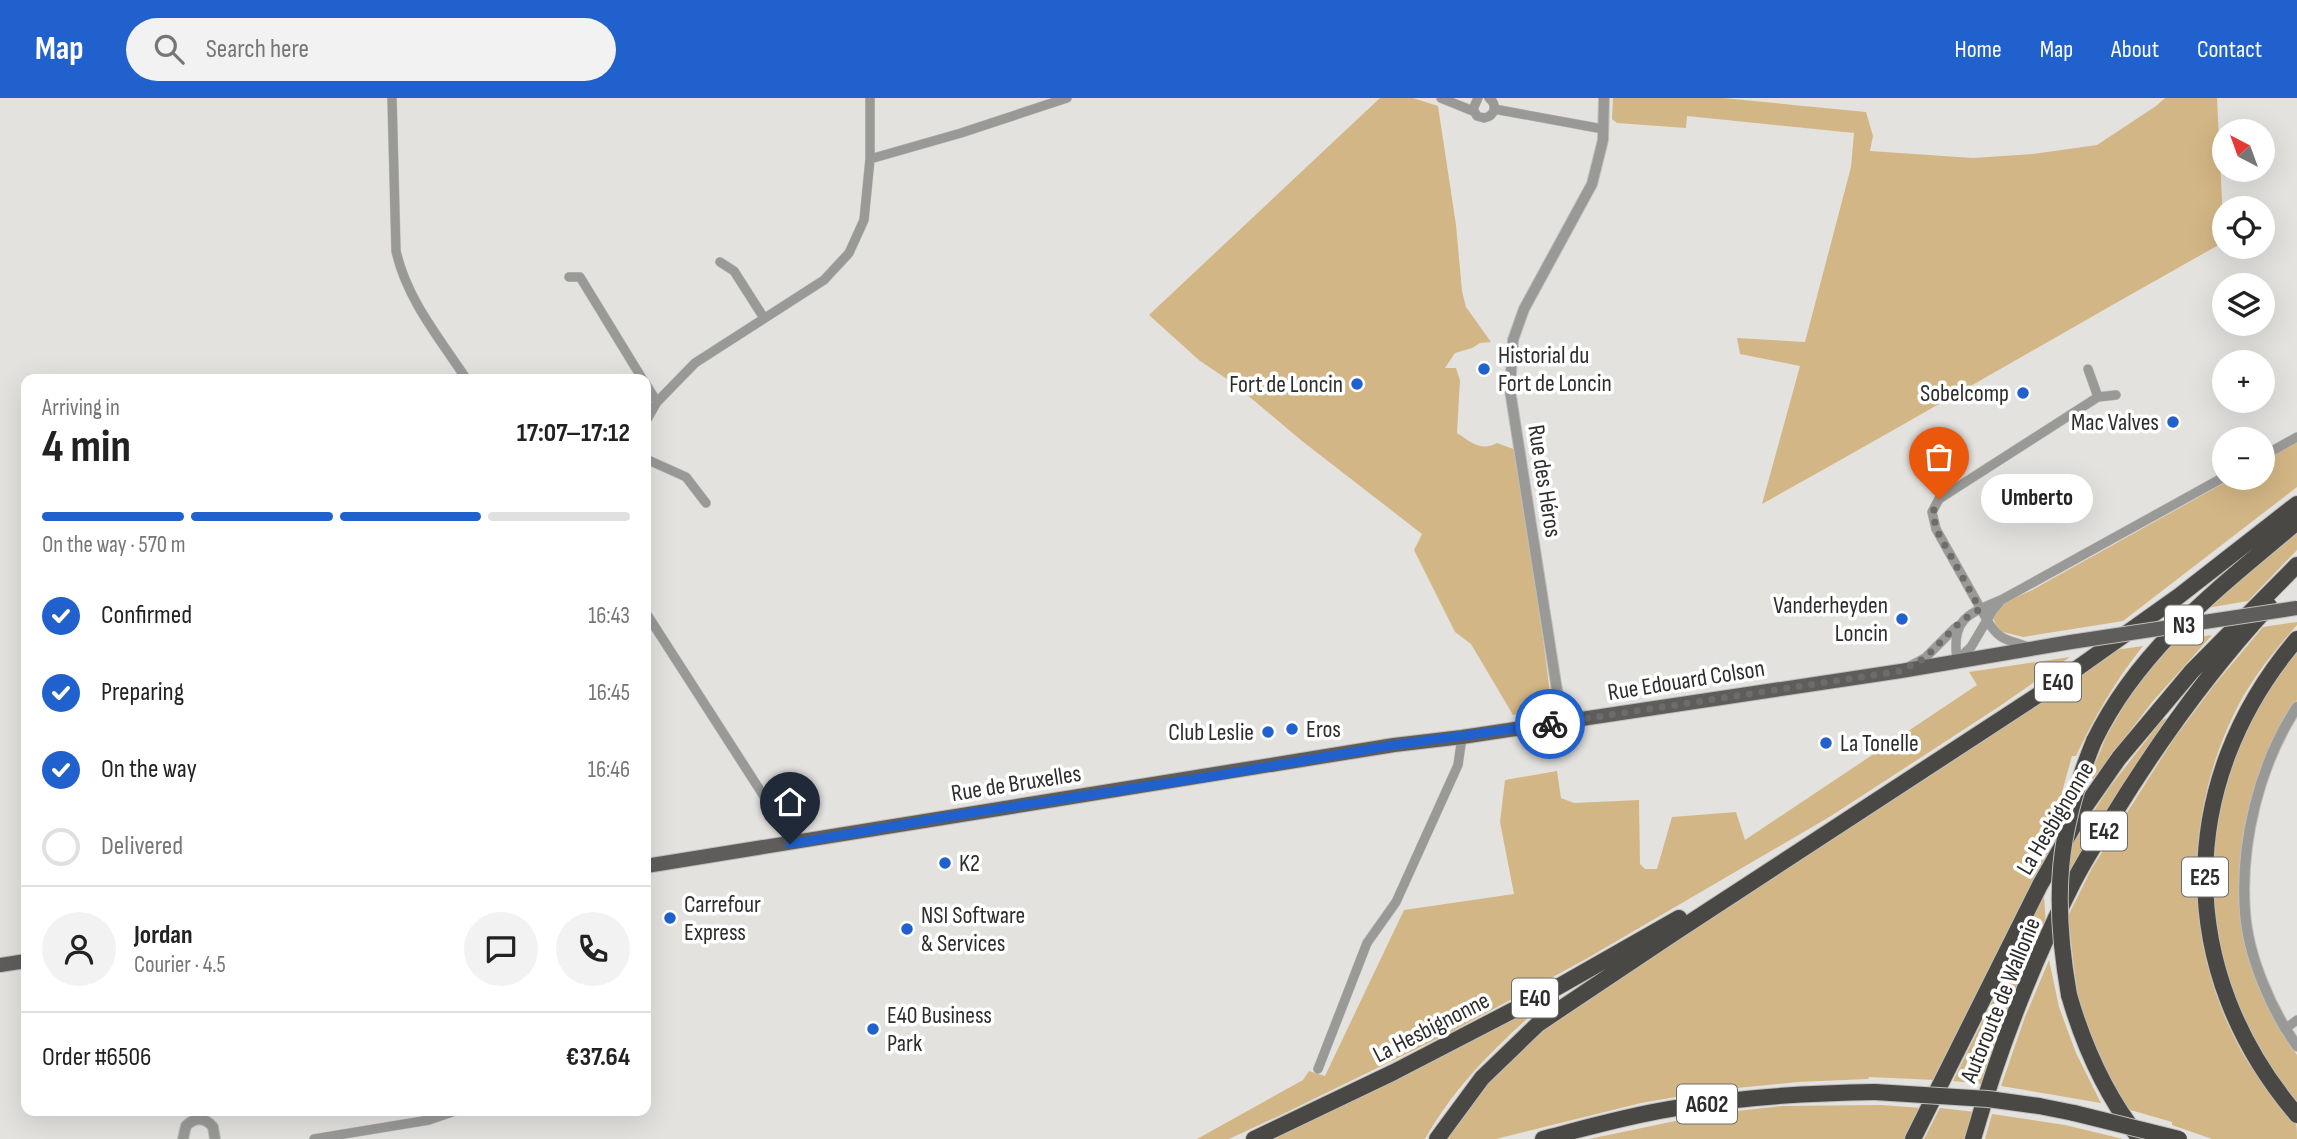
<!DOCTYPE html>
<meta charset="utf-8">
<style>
:root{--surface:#fff;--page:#f2f2f2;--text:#222;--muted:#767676;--line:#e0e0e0;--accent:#2161cd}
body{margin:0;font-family:"Sofia Sans Condensed",sans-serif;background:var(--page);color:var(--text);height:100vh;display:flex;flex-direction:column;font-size:26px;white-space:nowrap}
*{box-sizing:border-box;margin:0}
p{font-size:23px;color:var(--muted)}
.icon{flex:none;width:38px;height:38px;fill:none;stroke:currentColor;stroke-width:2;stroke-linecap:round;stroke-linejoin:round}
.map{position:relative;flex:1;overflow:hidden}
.side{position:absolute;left:21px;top:276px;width:630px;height:742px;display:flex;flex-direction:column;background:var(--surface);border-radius:14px;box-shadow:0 7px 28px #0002}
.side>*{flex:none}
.needle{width:46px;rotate:319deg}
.tools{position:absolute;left:2212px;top:21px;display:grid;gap:14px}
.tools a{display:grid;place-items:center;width:63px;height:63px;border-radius:50%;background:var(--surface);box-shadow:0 7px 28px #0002;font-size:35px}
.pin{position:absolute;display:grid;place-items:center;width:60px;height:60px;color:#fff;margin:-72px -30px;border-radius:50% 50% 50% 0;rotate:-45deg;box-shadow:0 0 7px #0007}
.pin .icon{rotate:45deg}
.courier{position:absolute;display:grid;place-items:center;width:70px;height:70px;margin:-35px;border:5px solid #2161cd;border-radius:50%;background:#fff;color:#222;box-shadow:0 2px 9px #0007}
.bubble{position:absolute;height:49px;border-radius:24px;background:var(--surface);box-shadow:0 7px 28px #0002;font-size:23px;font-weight:700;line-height:49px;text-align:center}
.head em{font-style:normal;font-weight:700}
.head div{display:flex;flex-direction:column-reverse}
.head{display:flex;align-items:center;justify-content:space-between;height:119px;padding:0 21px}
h1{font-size:46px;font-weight:700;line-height:52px}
.bar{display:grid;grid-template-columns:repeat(4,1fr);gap:10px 7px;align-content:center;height:84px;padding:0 21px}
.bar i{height:9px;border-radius:5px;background:var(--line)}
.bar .active{background:var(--accent)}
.bar p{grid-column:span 4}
.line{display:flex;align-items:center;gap:18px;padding:0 21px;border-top:2px solid var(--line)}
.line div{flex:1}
.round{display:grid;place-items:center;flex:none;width:74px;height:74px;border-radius:37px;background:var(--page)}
ol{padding:0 21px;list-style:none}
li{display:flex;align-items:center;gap:21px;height:77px}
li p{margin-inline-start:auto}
li .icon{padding:7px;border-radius:50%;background:var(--accent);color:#fff;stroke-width:4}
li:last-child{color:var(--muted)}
li i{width:38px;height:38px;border:4px solid var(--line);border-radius:50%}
header{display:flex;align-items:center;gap:42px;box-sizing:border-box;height:98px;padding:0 35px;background:var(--accent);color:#fff}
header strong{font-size:33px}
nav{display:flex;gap:38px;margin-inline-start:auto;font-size:24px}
.search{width:490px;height:63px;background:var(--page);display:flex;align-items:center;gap:18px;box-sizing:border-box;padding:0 24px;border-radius:38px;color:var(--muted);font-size:26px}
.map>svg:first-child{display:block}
</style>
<header>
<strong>Map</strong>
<div class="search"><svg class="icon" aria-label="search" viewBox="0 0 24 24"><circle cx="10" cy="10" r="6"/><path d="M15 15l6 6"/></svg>Search here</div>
<nav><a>Home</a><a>Map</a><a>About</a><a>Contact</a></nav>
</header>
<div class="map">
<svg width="2297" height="1041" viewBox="0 0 2297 1041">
<rect width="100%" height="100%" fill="#e4e2df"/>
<path fill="#d3b685" d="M1380,0H1413L1438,8L1456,127L1462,193L1466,209L1491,244L1480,245L1472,250L1455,255L1445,270H1456L1460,282L1457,335C1471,344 1481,354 1497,345L1519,353L1552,611L1513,617L1471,546L1455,534L1414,452L1422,436L1302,343L1233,285L1200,263L1149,217Z
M1613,0H1723L1866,14L1873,38L1870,53L1973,60L2033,56L2097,47L2156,8L2165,0H2217L2224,144C2070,230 1917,320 1762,406L1800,268L1740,256L1737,240L1805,244L1851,69L1854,35L1687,18L1686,30L1617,25L1612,21Z
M2297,344V389L2123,523L2023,539L1999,533L1992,518L2001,506L2032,492L2233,380H2263V363Z
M2297,432V452L2248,503L2207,510Z
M2297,524V527C2272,555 2249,584 2233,618C2185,718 2184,839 2234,939C2245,963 2262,984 2278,1005C2283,1012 2292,1018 2296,1025C2297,1029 2297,1036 2297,1041H2212L2172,1027V1024L2127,1011C2105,972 2087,933 2073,889L2076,886L2068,818L2092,770L2173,642L2215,586L2263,529Z
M2212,537L2153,603L2093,681L2090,678L2107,637L2124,608L2122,605L2168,544Z
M2143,548C2115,583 2095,618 2076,658H2072L2054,723L2049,756L2015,819L1936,982L1869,979L1868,981L1798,984L1716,992L1641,1005L1496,1041H1445L1454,1025L1515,953L1556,921L1944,669L2115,552Z
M2297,552V602L2291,611L2250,708L2239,770V790L2241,817L2283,936L2297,957V1003C2221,922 2192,777 2229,673C2245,626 2268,591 2297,552Z
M2070,559L2000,608L1831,718L1586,861L1451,934L1283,1016L1229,1041H1197L1303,982L1309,973L1325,978L1404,812L1514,796L1500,724L1505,682L1557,673L1561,700L1574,705L1639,702L1640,766L1645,771H1657L1672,719L1736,714L1745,742L1977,587L1969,574Z
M2168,620L2135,667L2069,776L2071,748L2109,690L2162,622Z
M2044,798L2046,828L2009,910L1981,986L1953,983Z
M2049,862L2059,909L2076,955L2101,1005L2001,988L2025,919Z
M1539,910C1495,949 1454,989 1425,1041H1270L1516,919Z
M1881,1007L1922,1010L1906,1041H1589L1709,1016L1782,1008Z
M1940,1010L1975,1014L1967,1041H1924Z
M1992,1016L2065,1027L2123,1041H1985Z"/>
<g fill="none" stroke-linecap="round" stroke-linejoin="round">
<defs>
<path id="minor" d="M392,0L396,153C407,202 440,241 467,282
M1441,0L1473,13
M1478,0L1473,11L1477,18L1484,20C1495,18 1498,7 1489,0
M1494,11L1603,31
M870,61L961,35L1067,0
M720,164L734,173L764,220
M569,179H580L643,282
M2088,271L2098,299
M646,286L657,304
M646,323L657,304L695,265L824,182L849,155L864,122L870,61V0
M2263,358L2297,339
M646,361L686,379L706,405
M1999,505L1993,512L1987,522C2000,544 2007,541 2028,549
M646,515L785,731L790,746
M1957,562L1971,549L1987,522L1936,431L1932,414L1939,401L2098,299L2116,297
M1957,562C1951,520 1968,516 2003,501L2224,379
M1910,568L1925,560L1955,530
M2285,931L2297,922
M1318,971L1367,845L1396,804L1458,667L1462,639
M314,1041L429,1022L455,1013"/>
<path id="tertiary" d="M2297,609C2259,667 2240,745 2245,814C2248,858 2271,912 2297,948
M1562,624L1510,292L1513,242L1524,211L1592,86L1603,42L1604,0
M183,1041L186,1028C195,1019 205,1019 213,1029L215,1041"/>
<path id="primary" d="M646,768L1394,647L1462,639L1901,573L2071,544
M0,867L26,863"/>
<path id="motorway" d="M2297,541C2175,684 2174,873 2297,1017
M2094,643C2139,550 2220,489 2297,424
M2069,897C2084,949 2106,998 2140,1041
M2039,1008L2074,1015
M1254,1041L1394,974L1556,890L1679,820
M1437,1041L1482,980L1538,926L1674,835L2058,584L2179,498L2297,406
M1543,1041C1585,1030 1627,1018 1670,1011C1738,999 1806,995 1875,994
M1913,1041L2040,787L2082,713L2119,660L2192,573L2297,467
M1973,1041C1998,954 2030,870 2071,789C2083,764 2099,740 2114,716C2159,643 2210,572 2269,508"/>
</defs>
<use href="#minor" stroke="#bfbebb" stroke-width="10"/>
<use href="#tertiary" stroke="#bfbebb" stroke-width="12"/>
<use href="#primary" stroke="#bfbebb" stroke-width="16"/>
<use href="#motorway" stroke="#bfbebb" stroke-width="18"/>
<use href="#minor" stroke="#999998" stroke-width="9"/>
<use href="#tertiary" stroke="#999998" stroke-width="10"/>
<use href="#primary" stroke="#5e5d5b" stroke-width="14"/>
<use href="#motorway" stroke="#494845" stroke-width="16"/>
<defs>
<path id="primary-bridge" d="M2071,544L2297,510"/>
<path id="motorway-bridge" d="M2069,897C2052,801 2057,733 2094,643
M1875,994L1988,1001L2039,1008
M2074,1015L2179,1041"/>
</defs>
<use href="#primary-bridge" stroke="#bfbebb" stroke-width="16" stroke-linecap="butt"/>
<use href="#motorway-bridge" stroke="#bfbebb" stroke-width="18" stroke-linecap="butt"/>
<use href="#primary-bridge" stroke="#5e5d5b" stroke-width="14"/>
<use href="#motorway-bridge" stroke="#494845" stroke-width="16"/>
</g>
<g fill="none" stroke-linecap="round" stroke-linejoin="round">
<path stroke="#6d6c6b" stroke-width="7" stroke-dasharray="0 12.6" d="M1550,626L1901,573L1925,560L1961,523L1980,511L1936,431L1933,414L1939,401"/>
<path stroke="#2161cd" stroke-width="9" d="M790,746L958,717L1214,678L1394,647L1550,626"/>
</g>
<g fill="#2161cd" stroke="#fff" stroke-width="2.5">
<circle cx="1484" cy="271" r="7"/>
<circle cx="1357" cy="286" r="7"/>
<circle cx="2023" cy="295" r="7"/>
<circle cx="2173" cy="324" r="7"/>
<circle cx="1902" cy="521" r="7"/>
<circle cx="1292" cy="631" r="7"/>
<circle cx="1268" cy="634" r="7"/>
<circle cx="1826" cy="645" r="7"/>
<circle cx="945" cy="765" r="7"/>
<circle cx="670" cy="820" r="7"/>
<circle cx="907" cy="831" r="7"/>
<circle cx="873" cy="931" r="7"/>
</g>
<g text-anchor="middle" stroke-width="7" stroke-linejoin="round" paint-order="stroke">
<g fill="#fff" stroke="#6c6c6b" stroke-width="2">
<rect x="2165" y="507.5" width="38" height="39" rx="5"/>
<rect x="2035" y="564.5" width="46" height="39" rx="5"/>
<rect x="2081" y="713.5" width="46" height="39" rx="5"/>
<rect x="2182" y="759.5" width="46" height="39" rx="5"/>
<rect x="1512" y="880.5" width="46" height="39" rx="5"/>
<rect x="1677" y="986.5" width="60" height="39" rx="5"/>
</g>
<g font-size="23" font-weight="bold" fill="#2d2d2c">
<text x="2184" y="535">N3</text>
<text x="2058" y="592">E40</text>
<text x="2104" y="741">E42</text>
<text x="2205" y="787">E25</text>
<text x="1535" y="908">E40</text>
<text x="1707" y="1014">A602</text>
</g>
<g font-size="24" fill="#2d2d2c" stroke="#fff" text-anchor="start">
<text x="1498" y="265">Historial du<tspan x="1498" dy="28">Fort de Loncin</tspan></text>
<text x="1343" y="294" text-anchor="end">Fort de Loncin</text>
<text x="2009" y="303" text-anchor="end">Sobelcomp</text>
<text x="2159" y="332" text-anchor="end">Mac Valves</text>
<text x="1888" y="515" text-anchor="end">Vanderheyden<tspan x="1888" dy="28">Loncin</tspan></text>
<text x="1306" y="639">Eros</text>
<text x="1254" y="642" text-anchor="end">Club Leslie</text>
<text x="1840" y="653">La Tonelle</text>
<text x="959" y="773">K2</text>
<text x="684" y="814">Carrefour<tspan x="684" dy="28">Express</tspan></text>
<text x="921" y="825">NSI Software<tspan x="921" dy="28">&amp; Services</tspan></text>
<text x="887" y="925">E40 Business<tspan x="887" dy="28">Park</tspan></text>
</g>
<g font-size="24" fill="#2d2d2c" stroke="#fff">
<text transform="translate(1545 383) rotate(81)" y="8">Rue des Héros</text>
<text transform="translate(1686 582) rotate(-9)" y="8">Rue Edouard Colson</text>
<text transform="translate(1016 685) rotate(-9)" y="8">Rue de Bruxelles</text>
<text transform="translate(2055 720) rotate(-59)" y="8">La Hesbignonne</text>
<text transform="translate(2000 902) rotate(-68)" y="8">Autoroute de Wallonie</text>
<text transform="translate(1431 929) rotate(-27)" y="8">La Hesbignonne</text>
</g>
</g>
</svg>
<div class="tools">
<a><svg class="needle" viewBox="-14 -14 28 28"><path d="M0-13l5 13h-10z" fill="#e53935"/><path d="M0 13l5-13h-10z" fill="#767676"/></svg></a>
<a><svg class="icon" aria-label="locate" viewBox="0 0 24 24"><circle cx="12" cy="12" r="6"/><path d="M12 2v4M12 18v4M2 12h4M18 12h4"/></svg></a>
<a><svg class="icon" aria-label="layers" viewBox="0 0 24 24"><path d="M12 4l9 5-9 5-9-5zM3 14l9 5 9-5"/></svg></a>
<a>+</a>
<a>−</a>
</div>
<div class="pin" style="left:1939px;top:401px;background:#ea580c"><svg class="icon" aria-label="bag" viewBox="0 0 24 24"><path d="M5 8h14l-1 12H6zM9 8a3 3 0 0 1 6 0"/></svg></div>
<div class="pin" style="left:790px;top:746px;background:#1f2937"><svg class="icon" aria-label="home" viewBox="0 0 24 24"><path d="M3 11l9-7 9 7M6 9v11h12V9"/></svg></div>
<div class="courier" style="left:1550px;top:626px"><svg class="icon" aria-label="bike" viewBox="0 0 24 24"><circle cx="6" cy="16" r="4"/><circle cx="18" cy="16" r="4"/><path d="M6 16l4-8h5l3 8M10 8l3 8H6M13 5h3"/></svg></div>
<div class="bubble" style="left:1981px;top:376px;width:112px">Umberto</div>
<section class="side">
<div class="head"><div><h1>4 min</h1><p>Arriving in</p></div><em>17:07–17:12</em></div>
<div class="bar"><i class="active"></i><i class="active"></i><i class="active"></i><i></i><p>On the way · 570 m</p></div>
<ol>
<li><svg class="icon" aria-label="check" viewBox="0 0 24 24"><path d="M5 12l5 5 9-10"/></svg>Confirmed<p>16:43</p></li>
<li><svg class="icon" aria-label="check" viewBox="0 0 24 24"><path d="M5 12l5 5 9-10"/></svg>Preparing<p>16:45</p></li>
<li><svg class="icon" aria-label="check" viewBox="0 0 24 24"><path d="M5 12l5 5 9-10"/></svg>On the way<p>16:46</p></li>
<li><i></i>Delivered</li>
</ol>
<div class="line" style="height:126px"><a class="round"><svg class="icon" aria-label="person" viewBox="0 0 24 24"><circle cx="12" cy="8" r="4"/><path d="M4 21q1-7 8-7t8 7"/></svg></a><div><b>Jordan</b><p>Courier · 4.5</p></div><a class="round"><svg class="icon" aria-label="chat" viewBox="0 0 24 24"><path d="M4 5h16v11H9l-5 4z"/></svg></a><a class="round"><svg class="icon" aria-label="phone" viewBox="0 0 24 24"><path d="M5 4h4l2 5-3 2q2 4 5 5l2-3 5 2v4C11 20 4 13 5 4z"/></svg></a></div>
<div class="line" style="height:91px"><div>Order #6506</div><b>€37.64</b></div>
</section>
</div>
